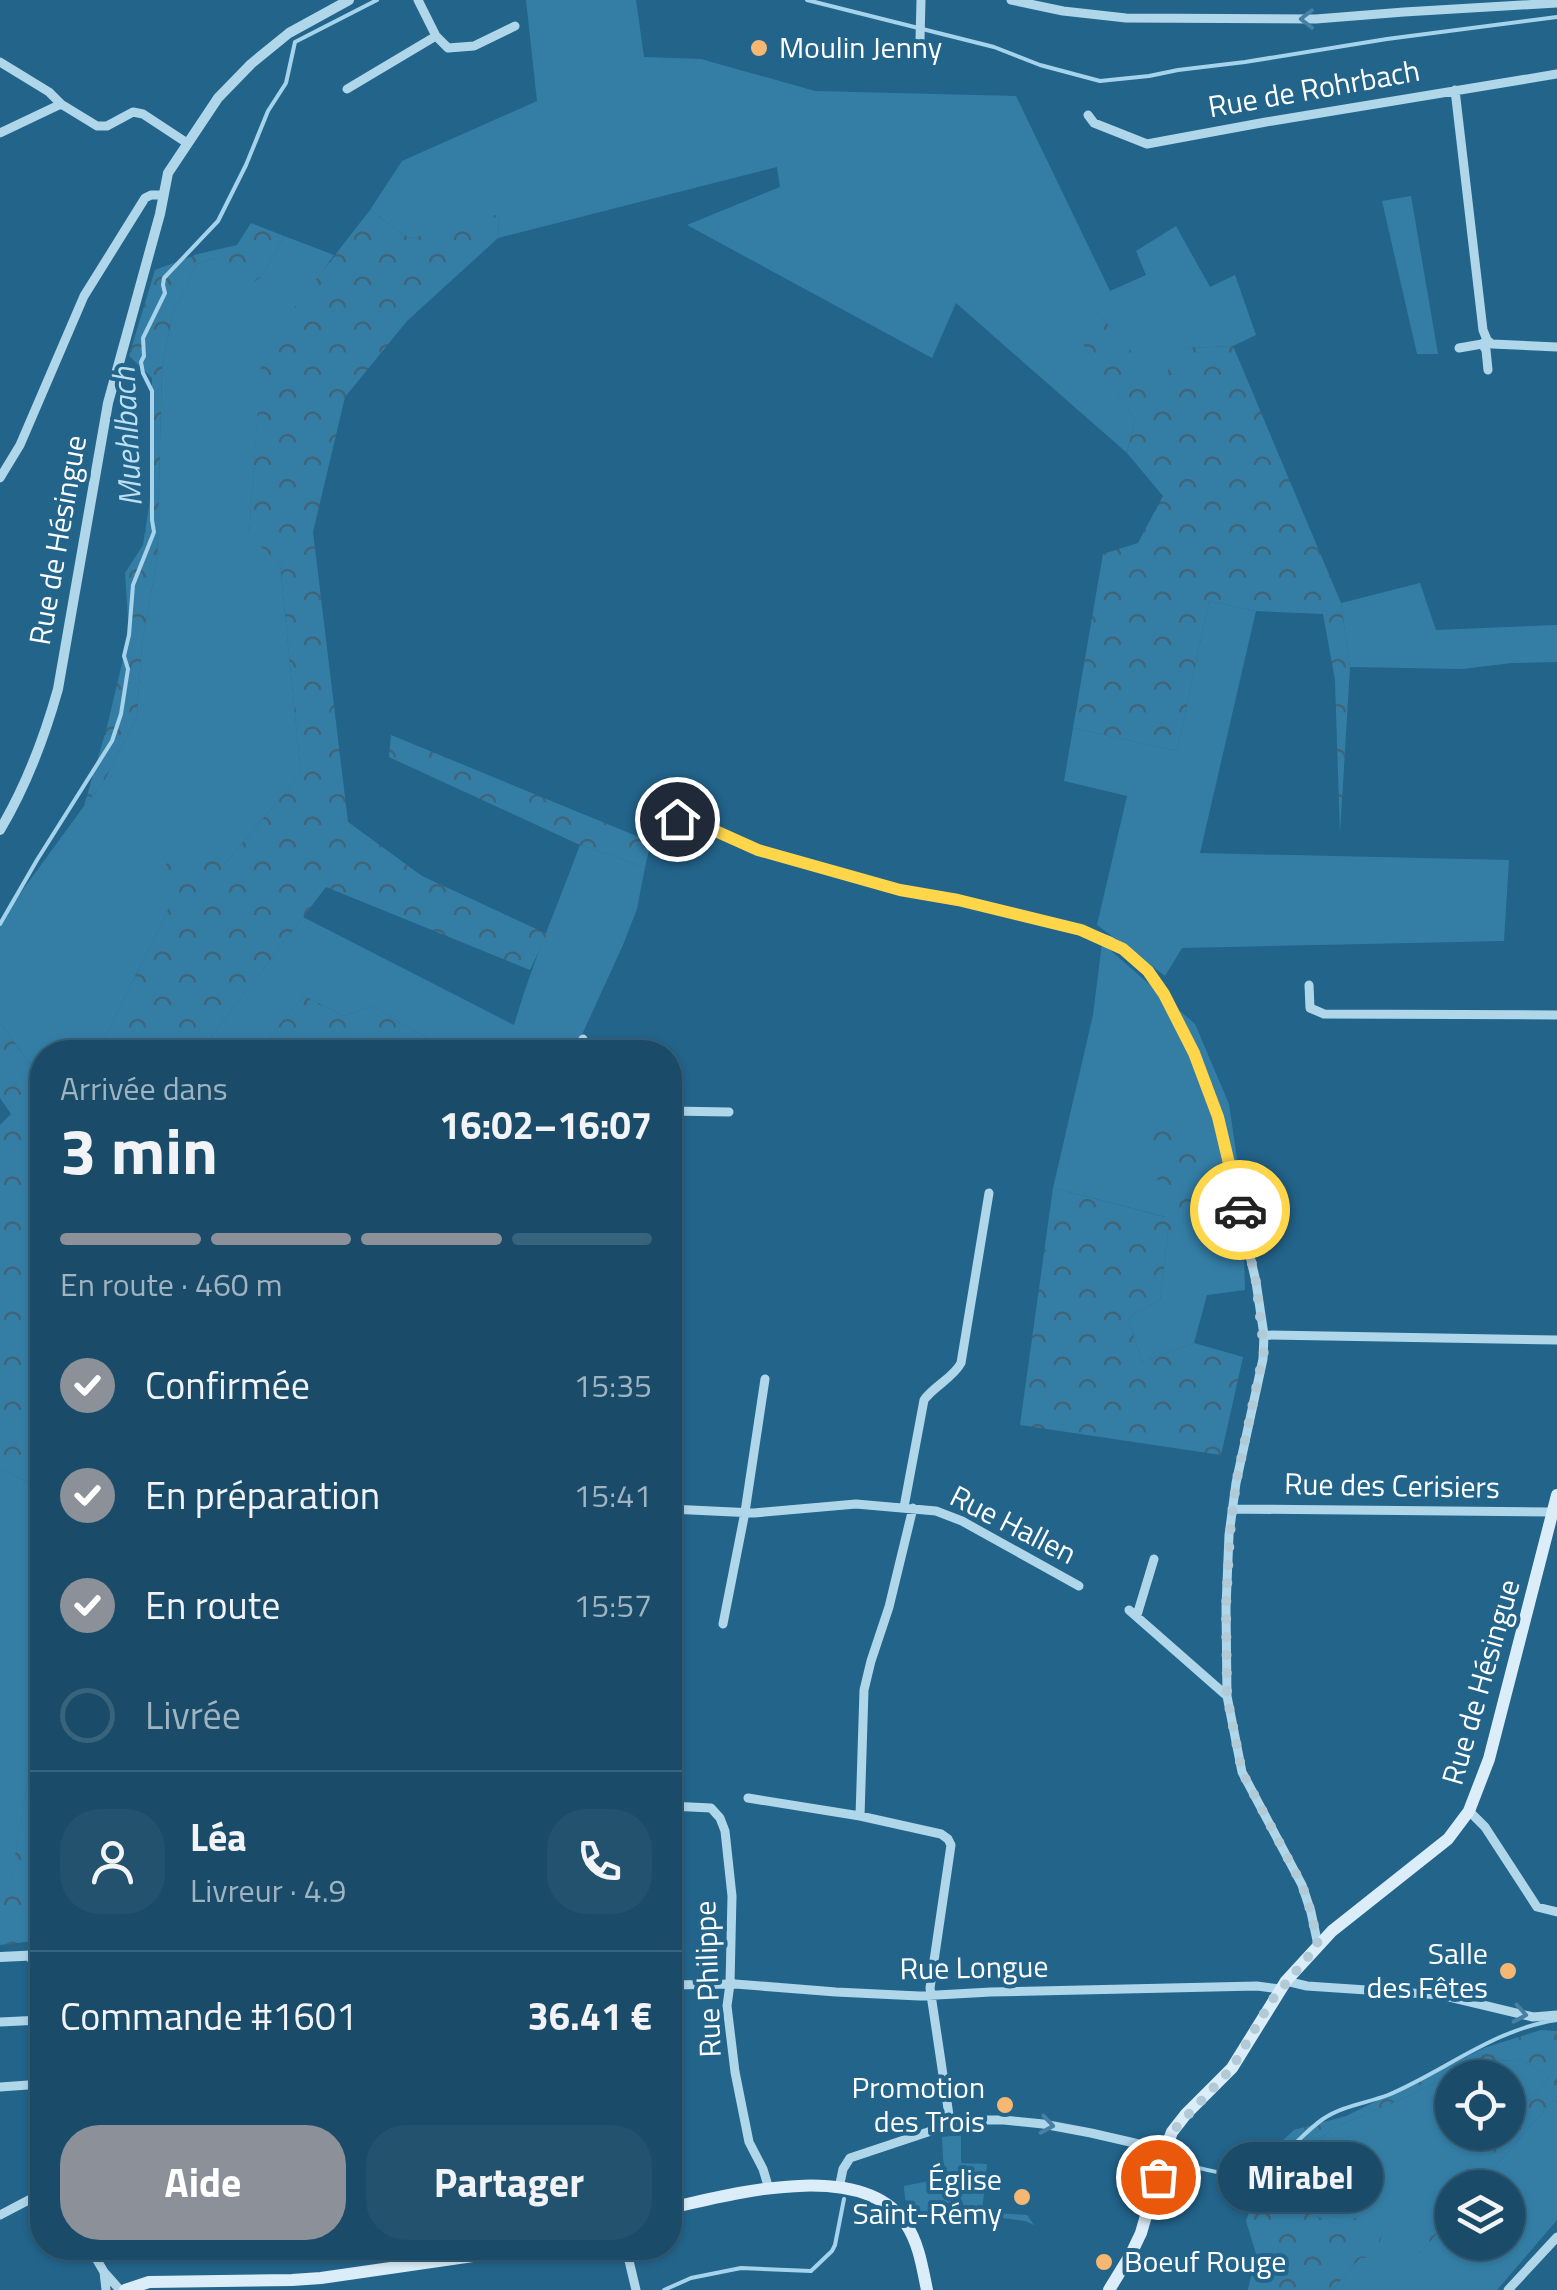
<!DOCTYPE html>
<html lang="fr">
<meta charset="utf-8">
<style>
:root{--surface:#1a4b68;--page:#23526e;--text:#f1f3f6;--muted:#9fb3c0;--line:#38637c;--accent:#8c9099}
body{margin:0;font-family:"Titillium Web",sans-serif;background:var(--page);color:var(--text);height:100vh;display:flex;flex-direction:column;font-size:38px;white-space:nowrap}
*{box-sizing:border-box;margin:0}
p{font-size:32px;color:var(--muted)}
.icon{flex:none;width:55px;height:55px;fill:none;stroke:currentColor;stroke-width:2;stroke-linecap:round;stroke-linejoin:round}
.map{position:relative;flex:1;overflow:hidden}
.drawer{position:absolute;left:30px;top:1040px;width:652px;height:1220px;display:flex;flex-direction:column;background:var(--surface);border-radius:40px;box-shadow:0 2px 8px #0004,0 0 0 2px var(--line)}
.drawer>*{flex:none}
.fabs{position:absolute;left:1435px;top:2060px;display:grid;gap:20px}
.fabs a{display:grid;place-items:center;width:90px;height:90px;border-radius:50%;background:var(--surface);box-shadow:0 2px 8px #0004,0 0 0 2px var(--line);font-size:50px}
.pin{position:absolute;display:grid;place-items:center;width:85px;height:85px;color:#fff;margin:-42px;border:5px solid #fff;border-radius:50%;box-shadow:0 2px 10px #0007}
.courier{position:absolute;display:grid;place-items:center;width:100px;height:100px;margin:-50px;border:8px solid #ffd54a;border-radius:50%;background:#fff;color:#222;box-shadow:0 2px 12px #0007}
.bubble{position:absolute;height:70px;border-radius:35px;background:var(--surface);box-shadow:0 2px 8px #0004,0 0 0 2px var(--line);font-size:32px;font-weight:700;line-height:70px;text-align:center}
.headline em{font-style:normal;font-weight:700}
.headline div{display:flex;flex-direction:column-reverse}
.headline{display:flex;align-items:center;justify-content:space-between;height:170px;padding:0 30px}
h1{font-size:65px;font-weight:700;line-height:75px}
.bar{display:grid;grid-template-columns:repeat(4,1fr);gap:15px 10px;align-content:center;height:120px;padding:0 30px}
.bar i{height:12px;border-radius:8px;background:var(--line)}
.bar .on{background:var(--accent)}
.bar p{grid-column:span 4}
.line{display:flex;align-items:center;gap:25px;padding:0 30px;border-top:2px solid var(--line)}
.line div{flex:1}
.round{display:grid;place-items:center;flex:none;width:105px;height:105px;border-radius:40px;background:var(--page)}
ol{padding:0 30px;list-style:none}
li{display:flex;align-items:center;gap:30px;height:110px}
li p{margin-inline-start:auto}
li .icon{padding:10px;border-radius:50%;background:var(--accent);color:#fff;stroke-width:4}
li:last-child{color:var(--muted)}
li i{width:55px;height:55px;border:5px solid var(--line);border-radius:50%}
.cta{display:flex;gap:20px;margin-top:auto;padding:20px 30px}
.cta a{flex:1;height:115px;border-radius:40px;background:var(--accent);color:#fff;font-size:40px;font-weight:700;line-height:115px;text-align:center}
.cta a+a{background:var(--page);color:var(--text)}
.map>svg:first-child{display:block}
</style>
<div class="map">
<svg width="1557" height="2290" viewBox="0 0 1557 2290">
<defs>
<pattern id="forest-crowns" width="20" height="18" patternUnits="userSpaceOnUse" patternTransform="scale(2.5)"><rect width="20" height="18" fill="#347ea6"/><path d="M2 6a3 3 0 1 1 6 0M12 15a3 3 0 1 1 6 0" fill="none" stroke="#406579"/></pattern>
</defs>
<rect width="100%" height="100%" fill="#23648b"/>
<path fill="#347ea6" d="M526,0H636L644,57L701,59L815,91L1016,96L1110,291L1146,275L1136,251L1176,226L1210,287L1235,275L1256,335L1233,346L1187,348L1158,383L1098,313L1070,325L1135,419L1127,453L956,303L932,358L687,225L780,187L777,167L498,238L499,215L410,239L370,210L402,161L537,101Z
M1411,196L1438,354H1417L1382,201Z
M284,236L334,255L262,356L249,535L280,564L301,774L224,865L169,908L99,1049L95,1052H42V1080L0,1023V921L84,806L103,783L137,716L142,642L157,561L162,368L173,313L197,264L214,258L263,275Z
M1420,583L1436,630L1557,625V662L1512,663L1462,669L1350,667L1341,603Z
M1209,601L1256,611L1200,853L1509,860L1504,941L1182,948L1165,976L1097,925L1127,796L1064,781L1073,728L1177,751Z
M580,845L645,867L637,909L623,945L574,1052H452L371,1006L344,1016L304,996L256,1052H200L303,917L514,1025C532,963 558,905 580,845Z
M1102,943L1195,1024L1229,1104L1242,1193L1245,1290L1207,1295L1194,1343L1142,1362L1128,1318L1160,1300L1168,1231L1166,1217L1053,1188L1093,1015Z
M0,1469L42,1489V1740L34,1742L9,1894L0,1893Z
M1483,2060L1523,2061L1550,2077L1508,2125V2078H1452V2132L1500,2133L1403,2241L1420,2253L1452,2216V2242H1508V2188L1477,2187L1557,2096V2220L1497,2290H1332L1360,2258L1337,2224L1286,2205L1291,2168L1331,2129L1406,2097Z
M961,2135V2163L987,2164L982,2212L1027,2215L1034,2225L1025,2221L995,2217L994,2215L916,2220L910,2204L905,2199L904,2186L944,2178L942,2137Z"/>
<path fill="url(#forest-crowns)" d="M370,210L410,239L499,214L498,238L407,321L345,397L313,532L348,822L422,876L547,934L530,970L326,887L200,1052H95L99,1049L169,908L162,866L205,845L224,865L301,774L280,564L249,536L262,349Z
M251,223L284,236L263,275L241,293L214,258L197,264L173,313L162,368L157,561L142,642L137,716L103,783L84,806L107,727L129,634L125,573L143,545L152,487V378L129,356L155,270L198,254L237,245Z
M1098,313L1158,382L1187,348L1233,346L1341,603L1350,667L1340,833L1335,680L1323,614L1256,611L1209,601L1177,751L1073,728L1103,554L1138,543L1163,496L1127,453L1135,419L1069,324Z
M391,735L651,842L645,867L580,845L389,757Z
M304,996L344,1016L371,1006L452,1052H256Z
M0,1023L42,1080V1489L0,1469V1125L11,1114L0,1098Z
M1170,1121L1199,1134L1224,1208L1168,1231L1160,1300L1128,1318L1142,1362L1194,1343L1243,1357L1221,1455L1020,1425L1053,1188L1165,1217L1146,1122Z
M42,1740V1940L0,1945V1893H9L34,1741Z
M1541,2030L1557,2031V2096L1477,2187L1452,2188V2216L1420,2253L1402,2241L1500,2133L1508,2132V2125L1550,2077L1523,2061L1483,2060L1406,2097L1331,2129L1291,2168L1287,2205L1337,2224L1362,2216L1383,2232L1375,2257L1360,2258L1332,2290H1248L1256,2254L1246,2221L1270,2152L1294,2130L1346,2116L1484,2048Z"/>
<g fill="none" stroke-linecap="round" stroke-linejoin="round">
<path stroke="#a4d3eb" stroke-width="4" d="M807,0L994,47L1040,65L1100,81L1149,76L1178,70L1245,62L1387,39L1557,17
M0,924L37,860L112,741L121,714L128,669L124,656L129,635L133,585L154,532L152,520V391L143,373L141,362L144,356L143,338L165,293L163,285L164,278L218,221L246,165L268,111L286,83L295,42L377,0
M1173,2161C1198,2167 1230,2180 1256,2171C1282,2162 1301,2134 1323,2119C1342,2106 1367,2103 1388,2095C1445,2071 1494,2029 1557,2020
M664,2290L691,2278L741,2268L811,2271L832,2251L835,2245L844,2199"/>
<path stroke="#b0d6ea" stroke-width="9" d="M418,0L436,36L448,48L474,46L515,26
M1011,0L1063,11L1126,18L1316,19L1404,12L1557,3
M920,40L921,0
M0,62L49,92L61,104
M347,89L436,36
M1455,90L1483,330L1487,340L1492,344L1557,347
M1088,115L1094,123L1147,144L1266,122L1557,74
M0,133L61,104L97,126H107L133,112L143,114L187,143
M1482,344L1486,350L1488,370
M1459,348L1482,344L1487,340
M0,478L20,445L84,296L145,198L151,195H163
M677,819L691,820L758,850L900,890L958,899L1081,930L1110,941L1135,958L1148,971L1164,994L1194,1053L1218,1117L1256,1282L1264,1335L1263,1359L1236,1483L1229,1535L1226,1607L1227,1696L1242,1772L1302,1885L1311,1912L1318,1945
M1309,985L1310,1008L1324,1014L1557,1015
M578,1052L583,1039
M670,1111L729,1112
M1264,1335L1557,1340
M904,1507L924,1400C934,1386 953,1378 961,1363L989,1193
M670,1509L754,1513L856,1504L936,1511L962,1521L1079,1586
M1232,1509L1552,1512
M1129,1610L1227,1696
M1137,1615L1154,1559
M723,1624L745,1512L765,1379
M748,1798L860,1816L941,1834L948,1839L951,1845L930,1988L950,2122
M670,1806L711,1808L720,1818L725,1831L732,1896L730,1984L727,2006L735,2072L749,2142L763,2169L769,2189
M1469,1811L1485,1827L1537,1907L1557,1912
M860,1816L864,1690L871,1661L889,1607L913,1508
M29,1955L41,1976L42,1972
M1286,1981L1307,1986L1441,1995L1533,2017L1557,2015
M670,1985L735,1984L836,1992L919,1996L991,1992L1257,1986L1280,1989
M0,2022L42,2020
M0,2087L42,2084
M839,2188L843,2169L850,2158L934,2130L950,2122L965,2120H1004L1043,2124L1091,2133L1165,2150
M0,2215L42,2193
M90,2248L104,2272
M626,2248L636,2290
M106,2290L104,2272L120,2290
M1508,2290L1557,2237"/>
<path stroke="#b0d6ea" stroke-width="10" d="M0,830C26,786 44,739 58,689L108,403L160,214L168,173L218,98L251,64L289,33L349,0
M0,1957L42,1955"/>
<path stroke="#dbedf8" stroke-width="12" d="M670,2208C732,2194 863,2158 906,2224C919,2244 922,2266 927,2290
M125,2290L149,2282L292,2280L321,2278L529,2248
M1109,2290L1131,2254L1141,2233L1165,2150L1172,2132L1186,2114L1232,2068L1286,1981L1332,1931L1448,1839L1469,1811L1489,1759L1557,1495"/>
</g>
<defs><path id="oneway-chevron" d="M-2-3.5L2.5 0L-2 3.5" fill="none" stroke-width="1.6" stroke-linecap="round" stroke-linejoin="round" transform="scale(2.5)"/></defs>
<g stroke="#4680a3">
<use href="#oneway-chevron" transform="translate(1307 19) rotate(-180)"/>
<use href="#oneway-chevron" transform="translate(1520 2014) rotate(10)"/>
<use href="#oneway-chevron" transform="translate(1047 2125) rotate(9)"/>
</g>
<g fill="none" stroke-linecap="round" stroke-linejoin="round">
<path stroke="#b2c9d6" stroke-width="10" stroke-dasharray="0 18" d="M1158,2177L1172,2132L1232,2068L1272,2000L1318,1945L1311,1912L1302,1885L1242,1772L1227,1696L1226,1606L1230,1534L1236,1483L1264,1351L1256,1282L1240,1210"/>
<path stroke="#ffd54a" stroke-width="12" d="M677,819L691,820L758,850L900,890L958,900L1081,930L1123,949L1148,971L1164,994L1194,1053L1218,1117L1240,1210"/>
</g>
<g fill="#f6b773" stroke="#23648b" stroke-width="4">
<circle cx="759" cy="48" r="10"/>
<circle cx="1508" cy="1971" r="10"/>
<circle cx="1005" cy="2105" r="10"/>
<circle cx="1022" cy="2197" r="10"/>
<circle cx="1104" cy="2262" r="10"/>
</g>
<g text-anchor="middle" stroke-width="8" stroke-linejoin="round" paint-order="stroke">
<g font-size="30" fill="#fff" stroke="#23648b" text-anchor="end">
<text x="779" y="58" text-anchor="start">Moulin Jenny</text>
<text x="1488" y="1964">Salle<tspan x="1488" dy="34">des Fêtes</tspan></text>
<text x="985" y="2098">Promotion<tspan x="985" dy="34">des Trois</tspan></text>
<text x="1002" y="2190">Église<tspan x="1002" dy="34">Saint-Rémy</tspan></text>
<text x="1124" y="2272" text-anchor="start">Boeuf Rouge</text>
</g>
<g font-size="30" fill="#fff" stroke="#23648b">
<text transform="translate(1314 89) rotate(-10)" y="10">Rue de Rohrbach</text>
<text transform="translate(58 540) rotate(-80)" y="10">Rue de Hésingue</text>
<text transform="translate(1392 1486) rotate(1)" y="10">Rue des Cerisiers</text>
<text transform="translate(1013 1525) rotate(27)" y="10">Rue Hallen</text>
<text transform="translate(1481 1682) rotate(-74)" y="10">Rue de Hésingue</text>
<text transform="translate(974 1968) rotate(-1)" y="10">Rue Longue</text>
<text transform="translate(708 1979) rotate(-92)" y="10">Rue Philippe</text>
</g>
<g font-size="32" font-style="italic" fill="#bcdff2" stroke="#23648b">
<text transform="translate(127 437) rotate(-93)" y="11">Muehlbach</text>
</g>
</g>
</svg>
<div class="fabs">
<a><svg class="icon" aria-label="locate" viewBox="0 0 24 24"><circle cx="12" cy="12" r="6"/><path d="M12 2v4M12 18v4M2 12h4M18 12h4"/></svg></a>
<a><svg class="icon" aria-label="layers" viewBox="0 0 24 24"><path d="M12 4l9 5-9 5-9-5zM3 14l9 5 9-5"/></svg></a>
</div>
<div class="pin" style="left:1158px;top:2177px;background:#ea580c"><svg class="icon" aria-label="bag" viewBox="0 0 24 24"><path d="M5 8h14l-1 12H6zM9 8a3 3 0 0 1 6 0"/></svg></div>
<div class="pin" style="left:677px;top:819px;background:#1f2937"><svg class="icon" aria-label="home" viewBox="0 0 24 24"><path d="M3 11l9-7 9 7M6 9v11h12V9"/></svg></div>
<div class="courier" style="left:1240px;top:1210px"><svg class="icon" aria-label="car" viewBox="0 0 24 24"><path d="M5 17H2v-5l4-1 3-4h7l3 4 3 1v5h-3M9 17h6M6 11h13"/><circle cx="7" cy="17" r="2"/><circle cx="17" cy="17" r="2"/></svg></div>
<div class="bubble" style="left:1218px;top:2142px;width:165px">Mirabel</div>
<section class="drawer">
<div class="headline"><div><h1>3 min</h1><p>Arrivée dans</p></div><em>16:02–16:07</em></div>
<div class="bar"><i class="on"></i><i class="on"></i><i class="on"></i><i></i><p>En route · 460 m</p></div>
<ol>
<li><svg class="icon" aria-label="check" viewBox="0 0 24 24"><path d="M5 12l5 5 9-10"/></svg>Confirmée<p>15:35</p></li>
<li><svg class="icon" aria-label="check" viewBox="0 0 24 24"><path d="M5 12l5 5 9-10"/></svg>En préparation<p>15:41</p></li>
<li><svg class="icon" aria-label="check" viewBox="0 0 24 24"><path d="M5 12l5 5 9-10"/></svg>En route<p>15:57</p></li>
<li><i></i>Livrée</li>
</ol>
<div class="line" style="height:180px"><a class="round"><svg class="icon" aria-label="person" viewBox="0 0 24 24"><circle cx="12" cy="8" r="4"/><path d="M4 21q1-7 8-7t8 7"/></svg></a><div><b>Léa</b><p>Livreur · 4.9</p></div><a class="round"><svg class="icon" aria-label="phone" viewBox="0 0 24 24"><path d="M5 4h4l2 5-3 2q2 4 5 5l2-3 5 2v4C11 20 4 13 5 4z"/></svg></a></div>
<div class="line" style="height:130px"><div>Commande #1601</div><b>36.41 €</b></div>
<div class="cta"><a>Aide</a><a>Partager</a></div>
</section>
</div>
